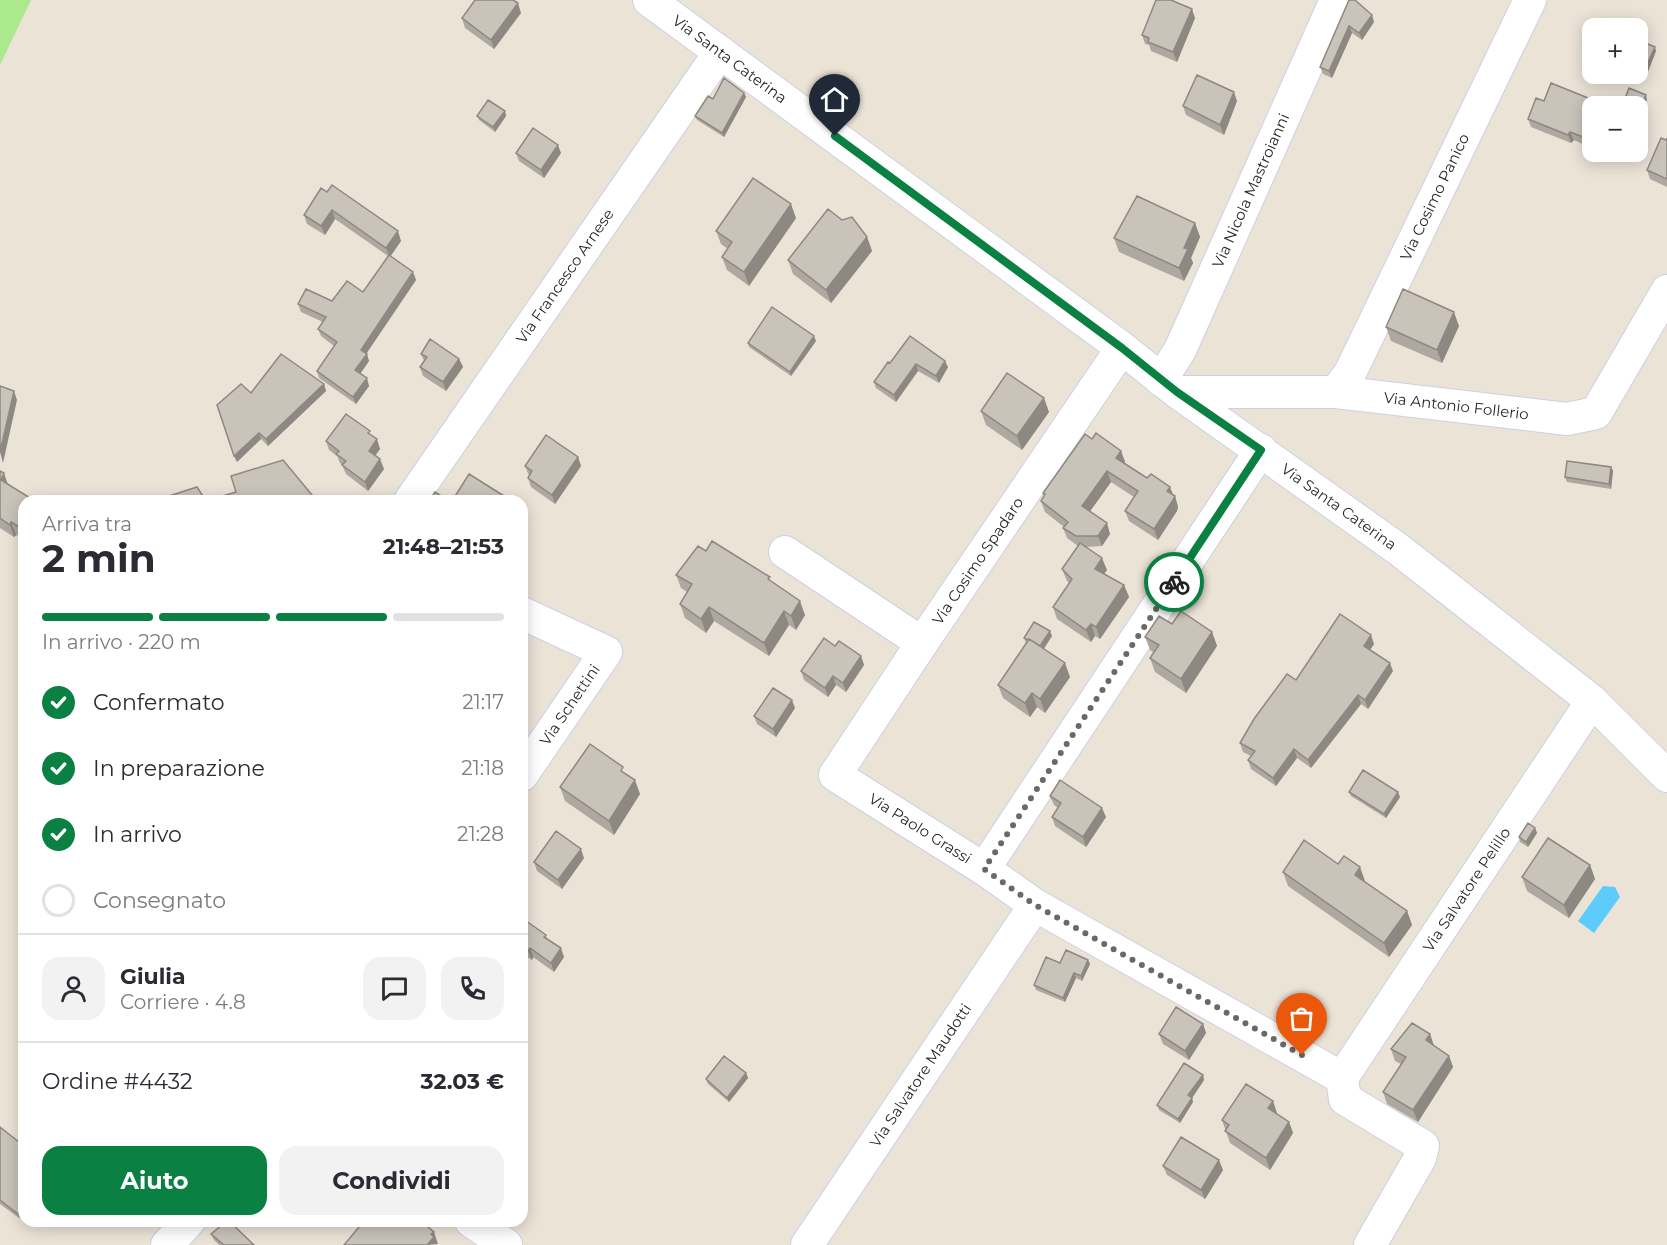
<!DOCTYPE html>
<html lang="it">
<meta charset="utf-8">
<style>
:root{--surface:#fff;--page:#f2f2f3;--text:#2b2b33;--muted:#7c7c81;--line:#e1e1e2;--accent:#0b8043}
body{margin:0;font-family:Montserrat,sans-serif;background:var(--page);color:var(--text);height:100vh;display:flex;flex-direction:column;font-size:22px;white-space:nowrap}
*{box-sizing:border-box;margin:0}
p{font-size:20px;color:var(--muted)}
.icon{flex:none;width:33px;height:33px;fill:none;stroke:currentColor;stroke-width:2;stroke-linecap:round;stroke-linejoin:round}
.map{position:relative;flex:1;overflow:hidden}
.details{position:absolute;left:18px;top:495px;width:510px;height:732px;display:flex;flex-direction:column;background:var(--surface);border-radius:18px;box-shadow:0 3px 15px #0003}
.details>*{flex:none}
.tools{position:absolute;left:1582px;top:18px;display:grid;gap:12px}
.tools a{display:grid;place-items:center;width:66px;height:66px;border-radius:12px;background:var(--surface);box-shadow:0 3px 15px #0003;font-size:30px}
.pin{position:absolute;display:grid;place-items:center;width:51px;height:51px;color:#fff;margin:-62px -26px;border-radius:50% 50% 50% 0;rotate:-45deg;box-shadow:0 0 6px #0007}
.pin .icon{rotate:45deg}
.courier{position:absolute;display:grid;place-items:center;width:60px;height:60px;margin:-30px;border:4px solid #0b8043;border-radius:50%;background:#fff;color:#222;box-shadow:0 2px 8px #0007}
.summary em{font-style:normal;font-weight:700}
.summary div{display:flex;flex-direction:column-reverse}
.summary{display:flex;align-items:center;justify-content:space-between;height:102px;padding:0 24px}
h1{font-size:39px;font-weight:700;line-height:45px}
.bar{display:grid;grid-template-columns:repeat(4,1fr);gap:9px 6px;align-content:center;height:72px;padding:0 24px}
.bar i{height:8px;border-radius:4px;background:var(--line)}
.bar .active{background:var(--accent)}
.bar p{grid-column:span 4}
.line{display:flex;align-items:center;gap:15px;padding:0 24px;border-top:2px solid var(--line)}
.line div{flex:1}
.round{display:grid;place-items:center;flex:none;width:63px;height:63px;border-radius:18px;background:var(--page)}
ol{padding:0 24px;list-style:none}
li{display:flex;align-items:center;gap:18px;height:66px}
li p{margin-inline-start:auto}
li .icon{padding:6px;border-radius:50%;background:var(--accent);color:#fff;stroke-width:4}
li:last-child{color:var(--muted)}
li i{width:33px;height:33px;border:3px solid var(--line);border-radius:50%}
.cta{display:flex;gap:12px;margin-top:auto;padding:12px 24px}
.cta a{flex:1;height:69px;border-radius:18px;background:var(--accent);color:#fff;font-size:24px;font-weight:700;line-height:69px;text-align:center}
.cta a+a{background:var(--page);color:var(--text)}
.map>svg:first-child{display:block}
</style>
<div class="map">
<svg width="1667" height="1245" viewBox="0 0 1667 1245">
<rect width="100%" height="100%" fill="#ece3d7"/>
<path fill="#aae98d" d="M0,0H31L0,65Z"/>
<path fill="#5eccfa" d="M1603,886L1615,887L1620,897L1594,933L1578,921Z"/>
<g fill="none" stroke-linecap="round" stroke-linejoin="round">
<defs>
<g id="minor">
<path id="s1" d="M649,0L1122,348L1177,392L1398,549L1592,701L1667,776"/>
<path id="s2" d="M1122,348L922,643L835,775L984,869L1035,905L1342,1078L1345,1099L1423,1146L1420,1158L1370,1245"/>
<path id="s3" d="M1161,380L1180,350L1336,0"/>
<path id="s4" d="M1177,392H1336L1567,419L1596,413L1667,291"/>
<path id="s5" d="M1336,392L1350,373L1530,0"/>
<path id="s6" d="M410,501L720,52"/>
<path d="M785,552L922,643"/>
<path d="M522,613L606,652L522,775"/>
<path d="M984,869L1261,450"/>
<path id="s7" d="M1342,1078L1592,701"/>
<path d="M471,1221L506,1245"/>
<path d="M167,1245L189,1221"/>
<path id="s8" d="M807,1245L1035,905"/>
</g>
</defs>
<use href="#minor" stroke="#ccd0e3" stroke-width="34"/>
<use href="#minor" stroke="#fff" stroke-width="32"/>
</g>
<path fill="#aea8a0" d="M1349,0L1374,22L1362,40L1352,33L1332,78L1323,74L1320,67Z
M521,13L494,49L465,28L462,18Z
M1195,18L1177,62L1151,51L1149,45L1145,44L1142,35Z
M1638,40L1656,51L1647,74L1638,70Z
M744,93L746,97L724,137L697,120L695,116L713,99Z
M1237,101L1224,135L1186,115L1183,106Z
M1544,101L1598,102L1600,106H1593V131L1587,146L1574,140L1571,143L1531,127L1528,119Z
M505,111L506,116L495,132L479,120L477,116Z
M1667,138V187L1650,179L1647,170Z
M516,153H561L544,178L519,161Z
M321,188L401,241L390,256L413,272L416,280L366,354L369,361L360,374L369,386L356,404L319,378L317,371L334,346L321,336L318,329L323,322L301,312L298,304L332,301L363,292L388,256L335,219L325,235L307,224L304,215Z
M796,218L749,286L727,270L722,257L728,249L721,244L716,231Z
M842,220L867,237L872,251L831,303L793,274L788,260Z
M1195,223L1200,237L1191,258L1193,263L1184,281L1119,252L1114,238Z
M1459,326L1442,363L1391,341L1386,327Z
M910,336L948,367L939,383L918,371L896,402L876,388L874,382L890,363Z
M816,341L791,376L749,347L748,343Z
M421,354L459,359L463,367L446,391L423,376L420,367L424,361Z
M324,384L326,391L268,446L261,439L237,462L251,393Z
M981,411L1049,412L1022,450L986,425Z
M372,436L380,449L375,456L384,469L368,491L346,474L342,465L340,463L337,456L329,450L326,441Z
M1092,439L1121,451L1125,462L1124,463L1175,496L1178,507L1177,511L1158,540L1129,521L1125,511L1134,497L1111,482L1090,511L1110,534L1102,546L1086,547L1107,570L1104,574L1124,585L1129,597L1100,639L1095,636L1091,642L1057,619L1053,607L1069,583L1067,581L1062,569L1078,546L1067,538L1063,528L1064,527L1045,512L1041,501L1044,496L1043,493Z
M578,457L581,466L555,504L531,487L528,478L529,476L525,466Z
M1611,467L1613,471L1611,489L1567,482L1565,477Z
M0,471L8,484L24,501V538L23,539L16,535L14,537L0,528Z
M706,551L772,582L805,615L796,630L789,625L769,656L714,621L706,633L685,618L680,604L687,592L681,588L676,575Z
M1212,632L1217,646L1186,693L1155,672L1150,658L1154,653L1150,650L1145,637Z
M1052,636L1044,649L1070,677L1045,713L1037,707L1030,717L1003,698L998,685L1026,643L1024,638Z
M1374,644L1370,650L1393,671L1368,709L1361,704L1311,768L1297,758L1276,786L1251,769L1248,760L1251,756L1243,752L1240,743L1296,680Z
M835,646L861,656L864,665L846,692L836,685L828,697L804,680L801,671Z
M795,708L776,737L757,724L754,716Z
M626,775L640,794L614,835L565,801L560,787Z
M1349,792L1400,797L1386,818L1351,796Z
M1050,796L1106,817L1086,847L1055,826L1052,817L1058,808L1054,805Z
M1535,828L1537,833L1528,847L1520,842L1519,837Z
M584,858L562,889L537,871L534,862Z
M1590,865L1595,879L1569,918L1527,891L1522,877Z
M1283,872L1365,881V882L1407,911L1412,925L1389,957L1288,886Z
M522,918L546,935L547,939L564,957L554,972L533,957L532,960L522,954Z
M1088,960L1090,964L1082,981L1076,978L1065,1002L1036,990L1034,985L1060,963Z
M1203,1024L1206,1033L1189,1060L1163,1044L1159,1034Z
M1430,1034L1434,1046L1449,1056L1453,1067L1418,1122L1387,1104L1383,1092L1401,1064L1395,1061L1391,1049Z
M746,1073L748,1078L729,1102L708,1084L706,1079Z
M1203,1075L1204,1080L1192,1098L1193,1102L1180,1123L1159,1110L1157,1105Z
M1273,1101L1277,1114L1289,1122L1293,1133L1270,1170L1230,1143L1222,1120Z
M0,1127L19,1218L0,1204Z
M1163,1166L1223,1170L1205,1199L1167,1175Z
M211,1234L254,1245H219L214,1240Z"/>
<path fill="#8d8882" d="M518,3L521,13L494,49L491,40Z
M1192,9L1195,18L1177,62L1173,52Z
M1372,15L1374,22L1362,40L1359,33Z
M1349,26L1352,33L1332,78L1329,71Z
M1655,47L1656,51L1647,74L1645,69Z
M1234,92L1237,101L1224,135L1220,125Z
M744,93L746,97L724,137L722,133Z
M1646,95L1647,100L1638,121V112Z
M505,111L506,116L495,132L493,127Z
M1593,114V131L1587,146L1583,137Z
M1570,132L1574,140L1571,143L1568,135Z
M558,145L561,153L544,178L541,170Z
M791,204L796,218L749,286L744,272Z
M332,210L335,219L325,235L321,226Z
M1195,223L1200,237L1191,258L1193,263L1184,281L1179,268L1184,248Z
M398,231L401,241L390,257L386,248Z
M867,237L872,251L831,303L826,290Z
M413,272L416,280L364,357L361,350Z
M1454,312L1459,326L1442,363L1437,350Z
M814,336L816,341L791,376L790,372Z
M367,354L369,361L358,377L355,370Z
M459,359L463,367L446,391L443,382Z
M945,361L948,367L939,383L936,376Z
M916,364L918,371L896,402L894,395Z
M367,378L369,386L356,404L353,397Z
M324,384L326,391L268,446L266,439Z
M14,391L17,400L3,463L0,452Z
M1044,398L1049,412L1022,450L1017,436Z
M259,433L261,439L237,462L234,456Z
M377,439L380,449L372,460L369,451Z
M1121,451L1125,462L1120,469L1116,458Z
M578,457L581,466L555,504L552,495Z
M380,459L384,469L368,491L365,482Z
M1611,467L1613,471L1611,489L1609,484Z
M1107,471L1111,482L1086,517L1082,506Z
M4,473L8,485L1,480Z
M1170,487L1174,497L1167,491Z
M1175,496L1178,507L1177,511L1158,540L1154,529Z
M11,522L16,535L14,537L10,525Z
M21,522L24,530V538L23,539L19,527Z
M1107,523L1110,534L1102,546L1098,536Z
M1102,558L1107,570L1099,581L1095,569Z
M1124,585L1129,597L1100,639L1096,627Z
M800,601L805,615L796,630L791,616Z
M709,607L714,621L706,633L701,619Z
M784,611L789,625L769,656L764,643Z
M1091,624L1095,636L1091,642L1086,630Z
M1050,631L1052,636L1041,652L1040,647Z
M1212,632L1217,646L1186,693L1181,679Z
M1371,635L1374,644L1367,654L1364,646Z
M861,656L864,665L846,692L843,683Z
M1065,663L1070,677L1045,713L1040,699Z
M1390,663L1393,671L1368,709L1365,700Z
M833,676L836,685L828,697L825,688Z
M1032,693L1037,707L1030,717L1025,703Z
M1358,695L1361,704L1311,768L1308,760Z
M792,700L795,708L776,737L773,729Z
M1294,749L1297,758L1276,786L1273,778Z
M635,780L640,794L614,835L609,821Z
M1398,792L1400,797L1386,818L1384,814Z
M1102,808L1106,817L1086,847L1083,837Z
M1535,828L1537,833L1528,847L1526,842Z
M581,849L584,858L562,889L558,880Z
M1590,865L1595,879L1569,918L1564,905Z
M1360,867L1365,881L1360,889L1355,875Z
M1407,911L1412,925L1389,957L1384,943Z
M530,948L533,957L532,960L528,951Z
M561,948L564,957L554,972L551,963Z
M1088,960L1090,964L1082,981L1081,976Z
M1074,973L1076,978L1065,1002L1063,998Z
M1203,1024L1206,1033L1189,1060L1185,1051Z
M1430,1034L1434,1046L1426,1040Z
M1449,1056L1453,1067L1418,1122L1413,1110Z
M746,1073L748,1078L729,1102L727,1098Z
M1203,1075L1204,1080L1192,1098L1193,1102L1180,1123L1178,1119L1188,1095Z
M1273,1101L1277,1113L1272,1120L1268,1108Z
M1289,1122L1293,1133L1270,1170L1266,1158Z
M1219,1160L1223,1170L1205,1199L1201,1190Z
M24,1205V1212L19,1218L18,1214Z
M434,1232L438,1244L427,1245L431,1234Z"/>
<path fill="#cac3ba" stroke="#8d8882" stroke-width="1.5" d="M475,0H513L518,3L491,40L462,18Z
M1156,0H1171L1192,9L1173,52L1148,42L1149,38L1142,35Z
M1349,0H1355L1372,15L1359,33L1349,26L1329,71L1320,67Z
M1638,40L1655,47L1645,69L1638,66Z
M1197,75L1234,92L1220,125L1183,106Z
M724,78L744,93L722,133L695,116L708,96L713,99Z
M1551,83L1598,102L1596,106H1593V114L1583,137L1570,132L1568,135L1528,119L1536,98L1544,101Z
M1629,88L1646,95L1638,112V106H1622Z
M488,100L505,111L493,127L477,116Z
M533,128L558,145L541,170L516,153Z
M1661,138L1666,140L1667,138V179L1647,170Z
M753,178L791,204L744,272L722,257L732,242L716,231Z
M332,185L398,231L386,248L332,210L321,226L304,215L321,188L327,192Z
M1137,196L1195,223L1184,248L1188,249L1179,268L1114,238Z
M828,209L842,220L852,217L867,237L826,290L788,260Z
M389,255L413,272L361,350L367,354L355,370L367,378L353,397L317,371L337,342L318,329L326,317L298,304L306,289L332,301L347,281L363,292Z
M1403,289L1454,312L1437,350L1386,327Z
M772,307L814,336L790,372L748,343Z
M910,336L945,361L936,376L916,364L894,395L874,382L888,362L890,363Z
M430,339L459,359L443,382L420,367L427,357L421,354Z
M281,354L324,384L266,439L259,433L234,456L217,405L241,384L251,393Z
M1007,373L1044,398L1017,436L981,411Z
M0,386L14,391L0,452Z
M346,414L370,431L368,433L377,439L369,451L380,459L365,482L342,465L346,461L336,454L339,451L326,441Z
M1096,433L1121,451L1116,458L1147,478L1151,474L1170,487L1167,491L1175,496L1173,500L1154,529L1125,511L1138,491L1107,471L1082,506L1107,523L1098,536H1076L1063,528L1068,522L1041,501L1045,494L1043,493L1085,434L1092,439Z
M546,435L578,457L552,495L528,478L532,471L525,466Z
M283,460L317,501H168L166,497L197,487L206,501L236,492L231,476Z
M1567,461L1611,467L1609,484L1565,477Z
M0,471L4,473L1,480L35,501H24V524L21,522L19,527L11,522L10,525L0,518Z
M469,474L512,501H452Z
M435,492L449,501H429Z
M712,541L770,577L768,579L800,601L791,616L784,611L764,643L709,607L701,619L680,604L692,584L676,575L698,546L706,551Z
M1080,543L1102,558L1095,569L1124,585L1096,627L1091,624L1086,630L1053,607L1072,579L1062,569Z
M1181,611L1212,632L1181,679L1150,658L1159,645L1145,637L1159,616L1172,624Z
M1340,614L1371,635L1364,646L1390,663L1365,700L1358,695L1308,760L1294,749L1273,778L1248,760L1255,751L1240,743L1254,719L1287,674L1296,680Z
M1034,622L1050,631L1040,646L1029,639L1028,640L1024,638Z
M824,638L835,646L839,641L861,656L843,683L833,676L825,688L801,671Z
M1029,639L1065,663L1040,699L1032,693L1025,703L998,685Z
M773,688L792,700L773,729L754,716Z
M590,744L623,767L621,771L635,780L609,821L560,787Z
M1363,770L1398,792L1384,814L1349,792Z
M1060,780L1102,808L1083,837L1052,817L1061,803L1050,796Z
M1528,823L1535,828L1526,842L1519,837Z
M556,831L581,849L558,880L534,862Z
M1548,838L1590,865L1564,905L1522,877Z
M1304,840L1338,864L1344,856L1360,867L1355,875L1407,911L1384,943L1283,872Z
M522,918L546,935L544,937L561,948L551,963L530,948L528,951L522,947Z
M1066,950L1088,960L1081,976L1074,973L1063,998L1034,985L1046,957L1060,963Z
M1176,1007L1203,1024L1185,1051L1159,1034Z
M1412,1023L1430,1034L1426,1040L1449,1056L1413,1110L1383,1092L1406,1057L1391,1049Z
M724,1056L746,1073L727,1098L706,1079Z
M1184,1063L1203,1075L1188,1095L1192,1098L1178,1119L1157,1105Z
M1246,1084L1273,1101L1268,1108L1289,1122L1266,1158L1225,1131L1229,1125L1222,1120Z
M0,1127L24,1146V1205L18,1214L0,1200Z
M1181,1137L1219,1160L1201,1190L1163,1166Z
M227,1221H229L254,1245H224L211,1234Z
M364,1221H402L404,1222L405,1221H421L434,1232L431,1234L434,1237L427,1245H344Z"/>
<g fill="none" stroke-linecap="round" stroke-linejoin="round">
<path stroke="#6c6965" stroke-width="6" stroke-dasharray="0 10.8" d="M1174,582L984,869L1035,905L1302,1055"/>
<path stroke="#0b8043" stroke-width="8" d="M835,136L1122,348L1177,392L1261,450L1174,582"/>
</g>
<g text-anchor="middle" stroke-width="5" stroke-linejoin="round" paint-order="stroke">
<g font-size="15" fill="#272727" stroke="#fff">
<text dy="5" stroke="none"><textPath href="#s1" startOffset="100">Via Santa Caterina</textPath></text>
<text dy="5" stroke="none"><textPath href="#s3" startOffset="210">Via Nicola Mastroianni</textPath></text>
<text dy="5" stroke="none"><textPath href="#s5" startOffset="219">Via Cosimo Panico</textPath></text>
<text dy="5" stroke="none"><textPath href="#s6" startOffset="273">Via Francesco Arnese</textPath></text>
<text dy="5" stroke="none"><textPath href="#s4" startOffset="280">Via Antonio Follerio</textPath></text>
<text dy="5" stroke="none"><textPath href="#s1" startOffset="856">Via Santa Caterina</textPath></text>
<text transform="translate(978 561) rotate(-56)" y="5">Via Cosimo Spadaro</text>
<text transform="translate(570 705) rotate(-56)" y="5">Via Schettini</text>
<text dy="5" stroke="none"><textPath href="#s2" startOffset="615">Via Paolo Grassi</textPath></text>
<text dy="5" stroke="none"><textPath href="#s7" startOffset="226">Via Salvatore Pelillo</textPath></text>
<text dy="5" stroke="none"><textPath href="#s8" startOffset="204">Via Salvatore Maudotti</textPath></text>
</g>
</g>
</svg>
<div class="tools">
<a>+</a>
<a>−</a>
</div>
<div class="pin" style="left:1302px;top:1055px;background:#ea580c"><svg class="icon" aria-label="bag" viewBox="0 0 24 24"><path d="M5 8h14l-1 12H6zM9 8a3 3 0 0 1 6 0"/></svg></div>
<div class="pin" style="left:835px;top:136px;background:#1f2937"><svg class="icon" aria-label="home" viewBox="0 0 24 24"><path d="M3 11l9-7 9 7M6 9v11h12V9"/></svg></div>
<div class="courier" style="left:1174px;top:582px"><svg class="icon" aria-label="bike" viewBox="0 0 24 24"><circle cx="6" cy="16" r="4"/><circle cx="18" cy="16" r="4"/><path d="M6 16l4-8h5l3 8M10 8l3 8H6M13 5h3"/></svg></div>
<section class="details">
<div class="summary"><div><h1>2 min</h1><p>Arriva tra</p></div><em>21:48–21:53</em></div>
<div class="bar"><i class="active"></i><i class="active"></i><i class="active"></i><i></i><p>In arrivo · 220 m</p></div>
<ol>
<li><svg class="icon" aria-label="check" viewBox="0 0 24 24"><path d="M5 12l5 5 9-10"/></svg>Confermato<p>21:17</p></li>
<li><svg class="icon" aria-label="check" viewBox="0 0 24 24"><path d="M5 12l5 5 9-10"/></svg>In preparazione<p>21:18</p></li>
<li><svg class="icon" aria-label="check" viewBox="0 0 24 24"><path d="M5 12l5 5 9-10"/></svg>In arrivo<p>21:28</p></li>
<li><i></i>Consegnato</li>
</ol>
<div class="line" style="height:108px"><a class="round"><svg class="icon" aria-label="person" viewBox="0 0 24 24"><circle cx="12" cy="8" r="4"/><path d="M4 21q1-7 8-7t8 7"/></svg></a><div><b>Giulia</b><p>Corriere · 4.8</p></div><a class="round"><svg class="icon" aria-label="chat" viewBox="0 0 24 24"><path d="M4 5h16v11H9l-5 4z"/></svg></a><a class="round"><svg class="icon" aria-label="phone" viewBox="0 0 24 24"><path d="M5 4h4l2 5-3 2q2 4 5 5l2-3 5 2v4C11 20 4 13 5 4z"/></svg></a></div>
<div class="line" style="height:78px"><div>Ordine #4432</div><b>32.03 €</b></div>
<div class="cta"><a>Aiuto</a><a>Condividi</a></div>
</section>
</div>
